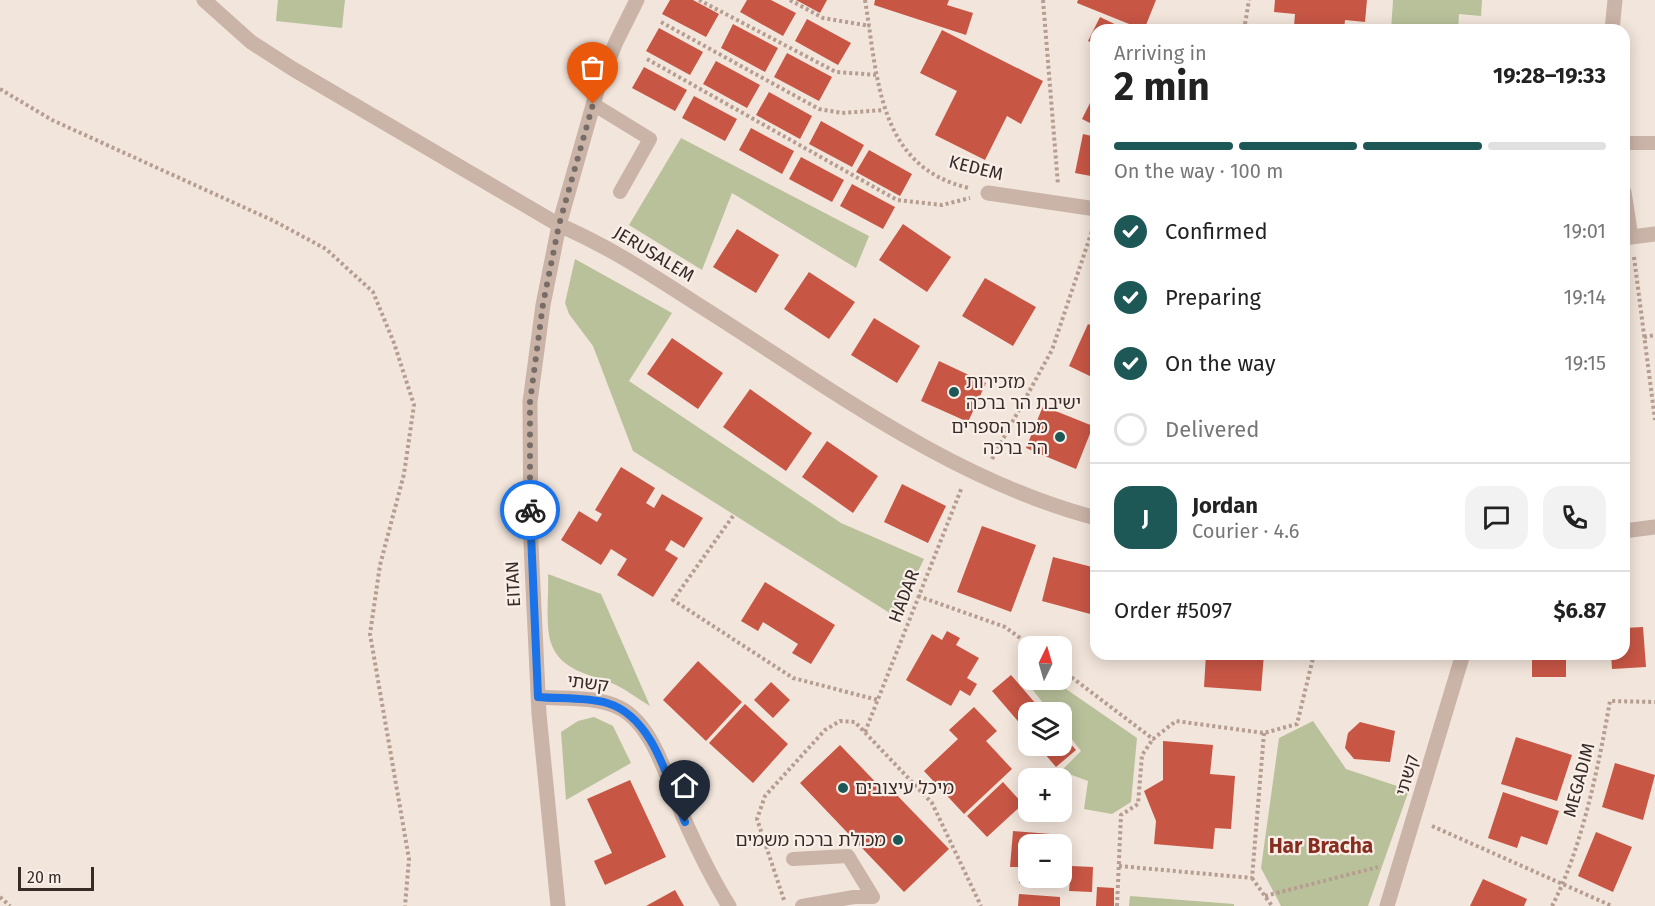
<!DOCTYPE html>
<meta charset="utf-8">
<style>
:root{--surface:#fff;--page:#f2f2f2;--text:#222;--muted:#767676;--line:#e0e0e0;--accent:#1d5856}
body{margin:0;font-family:"Fira Sans","Noto Sans Hebrew",sans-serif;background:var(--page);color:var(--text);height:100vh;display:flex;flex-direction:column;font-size:22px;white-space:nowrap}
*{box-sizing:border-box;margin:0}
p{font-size:20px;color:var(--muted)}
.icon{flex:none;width:33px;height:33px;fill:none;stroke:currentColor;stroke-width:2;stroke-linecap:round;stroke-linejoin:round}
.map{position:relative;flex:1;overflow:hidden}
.side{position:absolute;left:1090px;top:24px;width:540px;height:636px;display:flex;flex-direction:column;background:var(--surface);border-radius:18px;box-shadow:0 3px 15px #0003}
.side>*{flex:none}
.needle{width:39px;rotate:5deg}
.buttons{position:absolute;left:1018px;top:636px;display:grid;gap:12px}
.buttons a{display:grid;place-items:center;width:54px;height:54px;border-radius:12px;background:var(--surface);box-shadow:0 3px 15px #0003;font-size:30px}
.scale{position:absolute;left:18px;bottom:15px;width:76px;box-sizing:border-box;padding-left:6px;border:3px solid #372b28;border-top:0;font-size:16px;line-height:21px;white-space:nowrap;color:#372b28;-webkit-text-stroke:4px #faefe8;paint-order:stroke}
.pin{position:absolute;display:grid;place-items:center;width:51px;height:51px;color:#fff;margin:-62px -26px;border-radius:50% 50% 50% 0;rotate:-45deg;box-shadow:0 0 6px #0007}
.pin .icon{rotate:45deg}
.courier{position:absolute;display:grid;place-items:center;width:60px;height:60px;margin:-30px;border:4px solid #1a73e8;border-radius:50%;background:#fff;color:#222;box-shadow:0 2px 8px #0007}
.headline em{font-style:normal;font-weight:700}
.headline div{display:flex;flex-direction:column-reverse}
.headline{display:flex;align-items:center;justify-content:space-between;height:102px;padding:0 24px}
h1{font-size:39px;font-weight:700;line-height:45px}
.bar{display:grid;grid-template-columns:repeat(4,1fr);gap:9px 6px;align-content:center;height:72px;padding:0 24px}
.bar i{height:8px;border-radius:4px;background:var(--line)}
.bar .on{background:var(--accent)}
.bar p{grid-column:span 4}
.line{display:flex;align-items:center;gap:15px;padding:0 24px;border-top:2px solid var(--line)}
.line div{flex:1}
.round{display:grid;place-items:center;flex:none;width:63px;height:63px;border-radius:18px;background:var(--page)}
ol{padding:0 24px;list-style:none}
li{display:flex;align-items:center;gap:18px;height:66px}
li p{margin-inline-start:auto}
li .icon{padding:6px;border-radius:50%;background:var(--accent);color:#fff;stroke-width:4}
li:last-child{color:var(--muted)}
li i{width:33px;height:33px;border:3px solid var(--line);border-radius:50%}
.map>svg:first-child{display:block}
</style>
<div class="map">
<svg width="1655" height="906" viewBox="0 0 1655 906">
<rect width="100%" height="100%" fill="#f2e5db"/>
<path fill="#b9c19b" d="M278,0H345L342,28L276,21Z
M1393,0H1482L1481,16L1459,14L1458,30H1391Z
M681,138L869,236L856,268L732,193L702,270L629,225Z
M575,259L672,313L629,381L841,523L924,559L896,617L633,451L593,346L569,314L565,303Z
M548,574L601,594L650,706C638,699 627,690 614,684C591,674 561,672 551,643C545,626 549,593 548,574Z
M1027,661L1029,680H1053L1137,738L1131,802L1112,814L1084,809L1088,781L1061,771L1081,751L1062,727V712H1050L1022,676Z
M594,717L613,726L631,763L566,800L561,732L578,721Z
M1313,721L1346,769L1409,790L1368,906H1281L1261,868L1279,738Z
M1130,896L1234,904V906H1129Z"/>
<path fill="#c75645" d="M670,0H693L719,14L706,37L662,14Z
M747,0H771L796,13L783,36L740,12Z
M796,0H827L820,13Z
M875,0H949L947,5L973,13L966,35L874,5Z
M1078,0H1156L1144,30L1077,3Z
M1275,0H1367L1365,22L1345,20L1344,30H1309V27L1294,26L1295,14L1274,12Z
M1100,17L1127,30H1096V45L1088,41Z
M807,19L851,43L838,65L795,41Z
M733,24L778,48L765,72L721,48Z
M659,28L703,52L690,75L646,51Z
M942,30L1043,81L1021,124L1007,116L985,160L935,135L957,91L920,73Z
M787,53L832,77L819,101L774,77Z
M716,61L760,85L747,108L703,84Z
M644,67L687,90L675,111L632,88Z
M769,92L812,116L800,139L756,115Z
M694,96L737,119L725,141L682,118Z
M1092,99L1096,101V126L1082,119Z
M821,121L864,145L852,167L809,144Z
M751,128L794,151L782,174L739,150Z
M1083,134L1096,137V177L1075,173Z
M869,150L912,174L900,196L856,172Z
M801,157L844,180L832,202L789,179Z
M852,184L895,207L883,229L840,206Z
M903,224L951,257L927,292L879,260Z
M737,229L779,255L756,293L713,267Z
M809,272L855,302L829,339L784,309Z
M985,278L1036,307L1013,346L962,316Z
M874,318L920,346L897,383L851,355Z
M1088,324L1096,328V379L1069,366Z
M672,338L723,373L698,409L647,374Z
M939,361L986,383L968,422L921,401Z
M750,389L812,433L786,471L723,427Z
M1043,406L1093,426L1076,469L1026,448Z
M827,441L878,476L853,513L802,477Z
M621,467L655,488L646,503L654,508L662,494L703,518L684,548L671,540L665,550L678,558L653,597L617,575L627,559L611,549L601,565L561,540L579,511L597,522L602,514L595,510Z
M902,484L946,506L928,543L884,522Z
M982,526L1036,545L1011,612L957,592Z
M1053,557L1096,568V603L1094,615L1042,601Z
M765,582L835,625L811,664L792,653L798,644L763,622L758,631L741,621Z
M1624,592L1628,623H1624Z
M1643,627L1646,667L1612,669L1611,654H1624V628Z
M947,631L960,638L956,645L979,658L967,678L977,684L970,696L960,690L951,706L906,680L932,634L942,640Z
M1206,654H1264L1261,691L1204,687Z
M1532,654H1566V677H1532Z
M698,661L742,702L706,741L663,700Z
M1011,675L1043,712H1029V734L992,691Z
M771,682L790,700L773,718L754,700Z
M745,704L788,744L753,783L709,743Z
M974,707L997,731L986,741L1012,769L964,814L924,771L958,739L949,730Z
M1360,722L1395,731L1390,762L1354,759L1345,748L1348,733Z
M1062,734L1076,750L1056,767L1038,746H1062Z
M1516,737L1572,755L1557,801L1501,784Z
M1163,741L1213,745L1210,774L1235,776L1231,829L1215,828L1213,849L1154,844L1156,821L1144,791L1163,780Z
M840,745L887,794L891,789L949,849L904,892L800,783Z
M1615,763L1655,775L1643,820L1602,807Z
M1042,775L1066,776L1065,804H1062V778H1042Z
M630,780L666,857L605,885L594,861L612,853L587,799Z
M1003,782L1023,804L987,837L967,816Z
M1503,792L1559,811L1547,845L1521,836L1517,848L1488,838Z
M1013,831L1063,835L1062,844H1029V878H1060L1059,885L1019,883L1020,867H1010Z
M1596,832L1632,847L1613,892L1578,876Z
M1071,866L1093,867L1092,892L1069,891Z
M1483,879L1527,899L1524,906H1470Z
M1097,887L1114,888V906H1096Z
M675,890L684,906H646Z
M1019,894L1060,897V906H1018Z"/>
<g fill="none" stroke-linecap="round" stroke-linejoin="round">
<path stroke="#b69d91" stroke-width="4" stroke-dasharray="3 3" stroke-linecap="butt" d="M699,0L836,72L878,75
M790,0L823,18L870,26
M865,0C878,77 877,167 969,188
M1043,0L1058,185
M661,22L819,109L842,113L884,110
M1244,30L1249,0
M647,59L897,200L942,205L970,198
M0,89L52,120L274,221L326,249L373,292L394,343L414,405L404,474L380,565L370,634L409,859L405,906
M1634,257L1655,420
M1644,337L1655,335
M992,459L1052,350L1093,228
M733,516L673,600L793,678L878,700
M918,596L1005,627L1031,646
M1062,670L1153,739L1176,721L1264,733L1297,724L1314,654
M865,732L962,487
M1432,826L1612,906
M1119,866L1252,878L1264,733
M1252,878L1272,906
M1265,896L1378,867
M0,897L10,906
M784,900L757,819L765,796L825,730L840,721L855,722L932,803L981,906
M1117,906L1121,815L1138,804L1142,755L1153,739
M1552,906C1582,849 1599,764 1610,701L1655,702"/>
<path stroke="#cab3a7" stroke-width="14" d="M593,104L650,139L620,192
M1624,143H1655
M793,859L848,856L873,897H854L802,906"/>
<path stroke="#cab3a7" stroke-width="15" d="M204,0L251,42L293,69L559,225
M1612,30L1615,0
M1624,192L1631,237
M988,193L1096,209
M1624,238L1655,234
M539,697C563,699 597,696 620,708C655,726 669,786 685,821C698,850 712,879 729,906
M1387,906L1463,654"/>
<path stroke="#cab3a7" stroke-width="15" d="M559,225C608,246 652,275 697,304C823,383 950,480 1096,518
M1624,531L1655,527
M558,906L539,714L531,544L530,402L543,305L559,225L599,84L616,42L637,0"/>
</g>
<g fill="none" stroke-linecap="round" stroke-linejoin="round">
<path stroke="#786c67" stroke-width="6" stroke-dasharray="0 10.8" d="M530,510V402L543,304L559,225L593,104"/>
<path stroke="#1a73e8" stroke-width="8" d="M530,510L538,697C560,699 586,697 607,703C654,717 668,782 685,822"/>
</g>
<g fill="#1d5856" stroke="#faefe8" stroke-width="2">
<circle cx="954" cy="392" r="6"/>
<circle cx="1060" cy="437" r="6"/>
<circle cx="843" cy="788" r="6"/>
<circle cx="898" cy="840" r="6"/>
</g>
<g text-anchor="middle" stroke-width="4.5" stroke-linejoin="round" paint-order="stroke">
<g font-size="18" fill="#372b28" stroke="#faefe8">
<text transform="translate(976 168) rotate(14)" y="6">KEDEM</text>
<text transform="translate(654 254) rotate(31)" y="6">JERUSALEM</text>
<text transform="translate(513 584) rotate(-93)" y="6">EITAN</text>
<text transform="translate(904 596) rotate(-69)" y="6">HADAR</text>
<text transform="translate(588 683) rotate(7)" y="6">קשתי</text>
<text transform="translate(1407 775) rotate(-74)" y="6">קשתי</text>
<text transform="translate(1579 780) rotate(-75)" y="6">MEGADIM</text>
</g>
<g font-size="18" fill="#372b28" stroke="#faefe8" text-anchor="start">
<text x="966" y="388">מזכירות<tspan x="966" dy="21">ישיבת הר ברכה</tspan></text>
<text x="1048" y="433" text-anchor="end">מכון הספרים<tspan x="1048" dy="21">הר ברכה</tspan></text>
<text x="855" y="794">מיכל עיצובים</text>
<text x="886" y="846" text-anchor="end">מכולת ברכה משמים</text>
</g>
<g font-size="21" font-weight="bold" fill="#862d20" stroke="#faefe8">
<text x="1321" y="853">Har Bracha</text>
</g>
</g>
</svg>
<div class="buttons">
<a><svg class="needle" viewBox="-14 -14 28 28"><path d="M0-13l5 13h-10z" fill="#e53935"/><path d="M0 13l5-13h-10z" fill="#767676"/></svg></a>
<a><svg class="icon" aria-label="layers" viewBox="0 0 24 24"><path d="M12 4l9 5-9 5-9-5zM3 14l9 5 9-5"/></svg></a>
<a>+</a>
<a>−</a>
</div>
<div class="scale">20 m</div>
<div class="pin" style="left:593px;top:104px;background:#ea580c"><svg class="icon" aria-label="bag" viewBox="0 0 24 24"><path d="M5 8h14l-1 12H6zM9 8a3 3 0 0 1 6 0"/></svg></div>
<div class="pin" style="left:685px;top:822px;background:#1f2937"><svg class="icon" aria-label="home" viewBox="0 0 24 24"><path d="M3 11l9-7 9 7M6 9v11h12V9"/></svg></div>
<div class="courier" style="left:530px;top:510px"><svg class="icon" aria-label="bike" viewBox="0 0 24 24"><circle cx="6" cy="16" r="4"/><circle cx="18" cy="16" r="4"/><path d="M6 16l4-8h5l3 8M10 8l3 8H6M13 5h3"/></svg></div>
<section class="side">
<div class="headline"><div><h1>2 min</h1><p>Arriving in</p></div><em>19:28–19:33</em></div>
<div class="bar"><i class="on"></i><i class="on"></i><i class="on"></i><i></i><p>On the way · 100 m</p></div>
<ol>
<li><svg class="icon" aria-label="check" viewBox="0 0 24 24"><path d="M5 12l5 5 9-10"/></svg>Confirmed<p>19:01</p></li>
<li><svg class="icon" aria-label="check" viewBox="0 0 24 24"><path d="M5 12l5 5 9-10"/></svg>Preparing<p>19:14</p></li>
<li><svg class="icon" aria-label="check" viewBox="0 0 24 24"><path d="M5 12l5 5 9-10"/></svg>On the way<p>19:15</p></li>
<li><i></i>Delivered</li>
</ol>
<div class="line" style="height:108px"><b class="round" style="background:var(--accent);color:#fff">J</b><div><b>Jordan</b><p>Courier · 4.6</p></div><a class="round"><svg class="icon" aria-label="chat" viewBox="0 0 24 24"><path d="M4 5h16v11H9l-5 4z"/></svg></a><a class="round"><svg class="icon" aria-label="phone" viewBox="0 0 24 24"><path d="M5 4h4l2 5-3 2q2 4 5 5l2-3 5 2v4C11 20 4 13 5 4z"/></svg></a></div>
<div class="line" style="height:78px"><div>Order #5097</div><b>$6.87</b></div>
</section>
</div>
